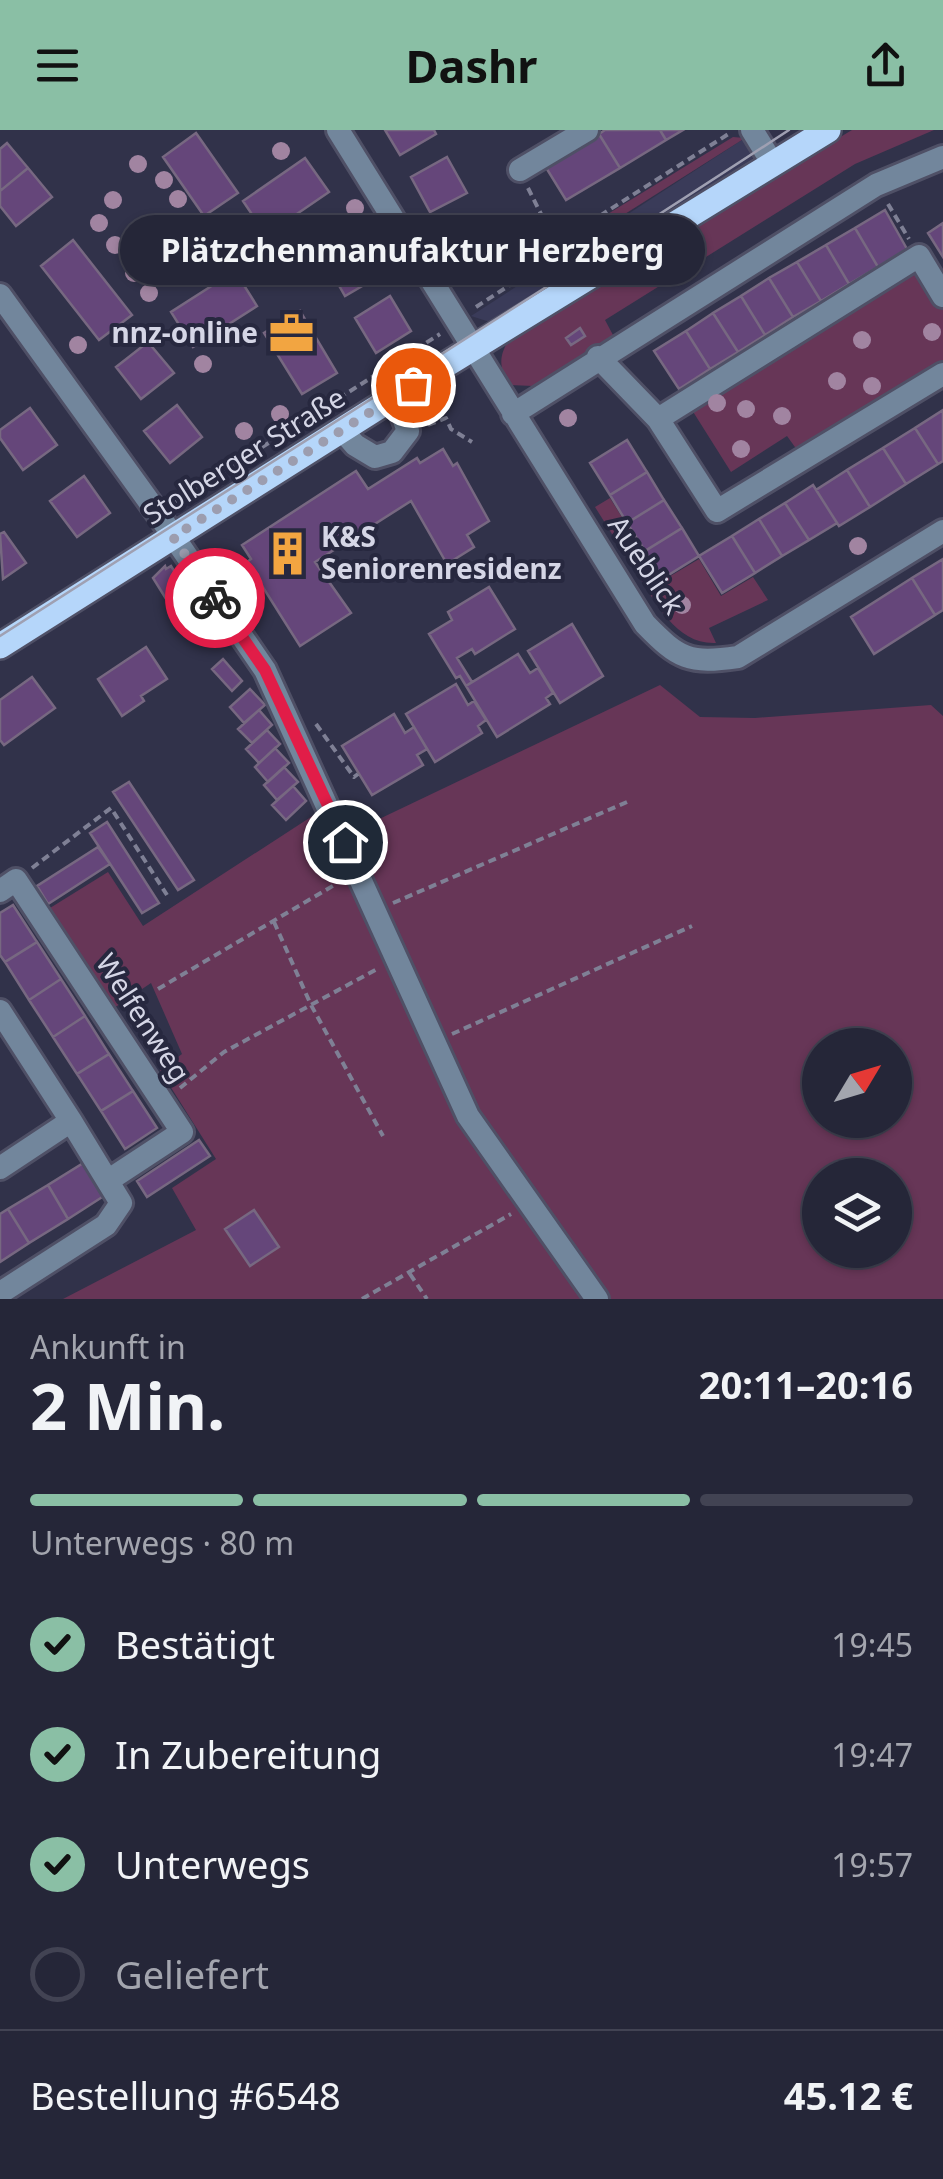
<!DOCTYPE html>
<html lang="de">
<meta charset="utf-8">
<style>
:root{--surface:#252638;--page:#313243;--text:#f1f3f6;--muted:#a3a5ae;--line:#424353;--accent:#8abfa5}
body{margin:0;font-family:"Noto Sans",sans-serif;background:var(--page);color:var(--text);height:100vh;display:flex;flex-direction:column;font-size:38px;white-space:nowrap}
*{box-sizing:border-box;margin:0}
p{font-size:32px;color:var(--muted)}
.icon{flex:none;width:55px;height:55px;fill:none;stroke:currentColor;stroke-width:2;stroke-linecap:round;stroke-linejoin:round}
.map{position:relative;height:1169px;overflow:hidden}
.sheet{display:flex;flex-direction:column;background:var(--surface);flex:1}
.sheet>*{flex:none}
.needle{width:65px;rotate:52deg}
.tools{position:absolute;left:802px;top:898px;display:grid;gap:20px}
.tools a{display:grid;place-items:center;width:110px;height:110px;border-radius:50%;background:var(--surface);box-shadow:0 2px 8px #0004,0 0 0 2px var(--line);font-size:50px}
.pin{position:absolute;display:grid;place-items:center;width:85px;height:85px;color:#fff;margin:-42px;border:5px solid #fff;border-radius:50%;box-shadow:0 2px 10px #0007}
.courier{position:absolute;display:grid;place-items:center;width:100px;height:100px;margin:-50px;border:8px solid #e11d48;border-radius:50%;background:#fff;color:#222;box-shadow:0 2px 12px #0007}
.bubble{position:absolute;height:70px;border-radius:35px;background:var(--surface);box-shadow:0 2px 8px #0004,0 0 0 2px var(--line);font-size:32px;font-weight:700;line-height:70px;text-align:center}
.head em{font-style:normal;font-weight:700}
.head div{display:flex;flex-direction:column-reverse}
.head{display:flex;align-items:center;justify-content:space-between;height:170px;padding:0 30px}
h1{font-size:65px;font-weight:700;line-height:75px}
.bar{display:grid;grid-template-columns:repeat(4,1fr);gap:15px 10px;align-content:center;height:120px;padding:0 30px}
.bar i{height:12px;border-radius:8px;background:var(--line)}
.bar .current{background:var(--accent)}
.bar p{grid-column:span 4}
.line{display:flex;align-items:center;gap:25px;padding:0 30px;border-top:2px solid var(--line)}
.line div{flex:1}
ol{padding:0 30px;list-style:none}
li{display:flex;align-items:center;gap:30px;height:110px}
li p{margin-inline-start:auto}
li .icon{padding:10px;border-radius:50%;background:var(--accent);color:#111;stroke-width:4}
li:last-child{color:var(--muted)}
li i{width:55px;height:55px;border:5px solid var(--line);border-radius:50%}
header{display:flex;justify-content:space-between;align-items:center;height:130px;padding:0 30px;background:var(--accent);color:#111;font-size:45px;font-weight:700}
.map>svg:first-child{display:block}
</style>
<header><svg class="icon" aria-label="menu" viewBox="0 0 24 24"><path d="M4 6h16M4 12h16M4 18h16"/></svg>Dashr<svg class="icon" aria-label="share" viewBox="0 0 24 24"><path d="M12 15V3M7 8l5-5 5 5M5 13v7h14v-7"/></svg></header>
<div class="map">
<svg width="943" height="1169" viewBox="0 0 943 1169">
<rect width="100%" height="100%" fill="#31324a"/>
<path fill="#3a3b59" d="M745,8L755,27L493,193L471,186Z"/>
<path fill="#673657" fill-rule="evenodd" d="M852,0H934L855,34L605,190L613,205L533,256L510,255C496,234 500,222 514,202Z
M733,7L745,8L568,120L567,112L572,106Z
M907,122L943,179V236L800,324L787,306L731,342L680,261Z
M610,368L643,421L629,431L595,377Z
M699,429L721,466L753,447L768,470L709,498L716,513C677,515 656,473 638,445L652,436L662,451Z
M660,555L700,587L755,588L931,575L943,586V1169H63L196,1100L172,1058L216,1029L160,940L182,924L151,853L114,878L50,778L108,742L143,796L317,683L331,712ZM820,915H895V990H820ZM820,1045H895V1120H820Z"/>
<path fill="#65467a" stroke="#776881" stroke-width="2.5" d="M385,0H434L436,4L400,25Z
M605,0H660L666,10L620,38L599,4Z
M660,0H683L666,10Z
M196,3L238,63L204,86L163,27Z
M599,4L620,38L566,70L545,36Z
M7,13L28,38L0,61V19Z
M447,27L467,63L430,82L411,47Z
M305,28L329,62L266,105L243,71Z
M28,38L52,67L16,96L0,76V61Z
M885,80L907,119L878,137L855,98Z
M485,92L504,129L469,148L449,111Z
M943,93V127L928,103Z
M855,98L878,137L849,154L826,115Z
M73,110L132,185L99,210L41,136Z
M360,110L381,145L345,166L325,131Z
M826,115L849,154L821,171L797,132Z
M797,132L821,171L793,187L769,148Z
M235,141L257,176L193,217L171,182Z
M769,148L793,187L765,205L741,166Z
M390,166L411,201L376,223L355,188Z
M741,166L765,205L738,222L713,183Z
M300,181L337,243L302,264L264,203Z
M713,183L738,222L710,239L686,201Z
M580,198L585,206L571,215L566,208Z
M686,201L710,239L679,259L654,221Z
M148,212L174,243L141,269L116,237Z
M177,275L202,307L170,333L144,301Z
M30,278L57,315L23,340L0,308V300Z
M943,280V331L938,334L915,298Z
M915,298L938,334L906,354L883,318Z
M627,310L647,342L610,365L590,333Z
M883,318L906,354L870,377L847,340Z
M443,319L453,336L457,333L489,391L467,405L474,417L447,434L411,371L315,432L351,483L300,516L247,432L251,429L242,415L356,341L368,359L417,328L420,333Z
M847,340L870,377L839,396L816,360Z
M647,342L664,370L627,393L610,365Z
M84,346L110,383L77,407L50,371Z
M813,355L837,393L809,410L785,373Z
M664,370L682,398L645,421L627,393Z
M785,373L809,410L782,426L759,389Z
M759,389L782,426L755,443L732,406Z
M682,398L699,426L662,449L645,421Z
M4,402L26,433L3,449L0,404Z
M732,406L755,443L722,463L699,426Z
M943,429V480L935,485L912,448Z
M165,436L166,439L171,436L187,461L168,472L153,448Z
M912,448L935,485L874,524L851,487Z
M489,457L515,499L475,524L472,519L457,528L472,552L466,556L460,546L456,548L429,504L452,490L448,482Z
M201,482L218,488L212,506L195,500Z
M572,494L603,546L560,573L528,521Z
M146,517L167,549L141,566L144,571L122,586L98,549Z
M518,524L530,543L538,538L553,563L546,568L550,574L497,607L466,556Z
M223,529L242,551L232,561L212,539Z
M32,547L55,578L4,615L0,610V570Z
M456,554L468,575L474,571L486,590L478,596L482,603L435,632L406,584Z
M250,559L265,575L244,593L230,577Z
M259,580L272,595L252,613L238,599Z
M394,584L405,603L414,597L427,619L417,625L423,635L372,665L342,616Z
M267,600L280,614L259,633L246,619Z
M275,618L289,633L268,652L255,637Z
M284,637L298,652L277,670L264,655Z
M129,652L194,750L178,760L113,662Z
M293,656L306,671L286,690L272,675Z
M107,692L159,773L142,783L90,703Z
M98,717L110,734L48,774L37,756Z
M13,775L37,812L5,832L0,825V783Z
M37,812L61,849L29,870L5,832Z
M61,849L85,886L53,907L29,870Z
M85,886L109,924L77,944L53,907Z
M109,924L133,961L101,981L77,944Z
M133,961L157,998L125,1019L101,981Z
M199,1010L210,1026L147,1067L137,1051Z
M85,1032L107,1064L68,1089L48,1055Z
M48,1055L68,1089L29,1113L8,1079Z
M8,1079L29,1113L0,1132V1084Z
M254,1080L279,1117L250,1136L225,1099Z"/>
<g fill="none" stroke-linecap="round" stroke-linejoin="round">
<defs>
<path id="minor" d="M338,0L645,494C679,529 689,534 738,527L943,401
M752,0L773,34
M520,40L587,0
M0,165L158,384L265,540L468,986L597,1169
M598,227L658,289L717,381L943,244
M513,284L876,55L943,27
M658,289L919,126L943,166
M342,300L355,315L375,327L392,322L408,301L395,266
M0,761L16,750L182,1002L109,1050
M0,881L71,991L0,1038
M0,1163L106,1095L121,1073L71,991"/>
<path id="major" d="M0,516L413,255L828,0"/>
</defs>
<use href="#minor" stroke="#4f5066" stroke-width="28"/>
<use href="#major" stroke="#4f5066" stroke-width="30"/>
<path stroke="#7f8095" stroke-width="4" stroke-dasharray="8 5" stroke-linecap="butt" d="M528,58L547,96L565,108
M888,74L909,109
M476,177L553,127L565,108L730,3
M428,295L446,288L451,299L472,312
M174,373L440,204
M316,594L354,647L358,644
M32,738L111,678L167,765
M393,773L627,672
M274,792L311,875L383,1006
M158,859L336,754
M452,904L692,796
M180,958L224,922L379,838
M410,1144L427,1169
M362,1169L511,1084"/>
<use href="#minor" stroke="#72869c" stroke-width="22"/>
<use href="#major" stroke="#b5d6fa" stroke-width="25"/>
<path stroke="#9fa0b2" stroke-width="2.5" d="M0,506C263,337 528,171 789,0"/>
</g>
<g fill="#a184a1">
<circle cx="281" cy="21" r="9"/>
<circle cx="138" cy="34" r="9"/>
<circle cx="164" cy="50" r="9"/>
<circle cx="178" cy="69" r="9"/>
<circle cx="113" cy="70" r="9"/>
<circle cx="355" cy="78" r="9"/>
<circle cx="99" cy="93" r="9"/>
<circle cx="202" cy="100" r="9"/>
<circle cx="115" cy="115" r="9"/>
<circle cx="216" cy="134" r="9"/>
<circle cx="134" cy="143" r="9"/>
<circle cx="186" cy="146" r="9"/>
<circle cx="149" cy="163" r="9"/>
<circle cx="932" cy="202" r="9"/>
<circle cx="862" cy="210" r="9"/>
<circle cx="78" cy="215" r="9"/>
<circle cx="203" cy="234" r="9"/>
<circle cx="837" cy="251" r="9"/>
<circle cx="872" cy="256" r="9"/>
<circle cx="717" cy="273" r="9"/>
<circle cx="746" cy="279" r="9"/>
<circle cx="280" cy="284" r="9"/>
<circle cx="782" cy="286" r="9"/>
<circle cx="568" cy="288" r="9"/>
<circle cx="244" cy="301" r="9"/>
<circle cx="741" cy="319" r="9"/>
<circle cx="858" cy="416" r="9"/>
<circle cx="682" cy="475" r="9"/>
</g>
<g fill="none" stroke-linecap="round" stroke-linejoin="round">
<path stroke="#9c9daf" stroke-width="10" stroke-dasharray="0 18" d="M215,468L173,407L413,255"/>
<path stroke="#e11d48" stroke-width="12" d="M215,468L265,540L345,712"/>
</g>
<defs>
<symbol id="office-bare" viewBox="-9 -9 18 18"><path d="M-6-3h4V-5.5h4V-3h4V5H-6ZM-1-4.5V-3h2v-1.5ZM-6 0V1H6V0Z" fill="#f2a541" stroke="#27283f" stroke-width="2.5" paint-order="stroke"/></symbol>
<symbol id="building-bare" viewBox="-9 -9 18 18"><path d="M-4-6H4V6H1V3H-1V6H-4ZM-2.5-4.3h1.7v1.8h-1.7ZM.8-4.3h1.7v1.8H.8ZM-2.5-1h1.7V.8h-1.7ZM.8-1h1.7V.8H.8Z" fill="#f2a541" stroke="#27283f" stroke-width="2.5" paint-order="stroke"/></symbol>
</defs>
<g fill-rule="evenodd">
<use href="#office-bare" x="260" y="172" width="63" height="63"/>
<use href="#building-bare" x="256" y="392" width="63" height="63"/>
</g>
<g text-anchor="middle" stroke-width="8" stroke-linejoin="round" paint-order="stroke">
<g font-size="28" font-weight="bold" fill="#d5d6e6" stroke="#27283f" text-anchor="end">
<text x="258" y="213">nnz-online</text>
<text x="321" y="417" text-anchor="start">K&amp;S<tspan x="321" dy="32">Seniorenresidenz</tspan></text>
</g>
<g font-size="28" fill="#d5d6e6" stroke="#27283f">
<text transform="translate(244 326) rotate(-32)" y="10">Stolberger Straße</text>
<text transform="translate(646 435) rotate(56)" y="10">Aueblick</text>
<text transform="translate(143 888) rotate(57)" y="10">Welfenweg</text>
</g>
</g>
</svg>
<div class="tools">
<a><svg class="needle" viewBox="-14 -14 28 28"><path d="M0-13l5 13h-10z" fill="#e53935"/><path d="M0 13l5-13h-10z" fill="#a3a5ae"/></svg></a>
<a><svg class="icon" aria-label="layers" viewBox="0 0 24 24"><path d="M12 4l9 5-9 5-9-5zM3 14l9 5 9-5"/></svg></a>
</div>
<div class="pin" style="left:413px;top:255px;background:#ea580c"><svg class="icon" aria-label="bag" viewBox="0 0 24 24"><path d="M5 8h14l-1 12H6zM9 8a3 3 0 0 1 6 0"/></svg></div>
<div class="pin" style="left:345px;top:712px;background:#1f2937"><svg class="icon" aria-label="home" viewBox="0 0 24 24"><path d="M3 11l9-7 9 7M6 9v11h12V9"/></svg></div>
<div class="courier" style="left:215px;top:468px"><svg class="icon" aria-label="bike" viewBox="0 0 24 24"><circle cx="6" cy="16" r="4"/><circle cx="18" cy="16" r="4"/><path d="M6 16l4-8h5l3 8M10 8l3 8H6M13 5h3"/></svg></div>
<div class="bubble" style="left:120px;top:85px;width:585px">Plätzchenmanufaktur Herzberg</div>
</div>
<section class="sheet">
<div class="head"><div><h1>2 Min.</h1><p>Ankunft in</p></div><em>20:11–20:16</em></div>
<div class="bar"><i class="current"></i><i class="current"></i><i class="current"></i><i></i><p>Unterwegs · 80 m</p></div>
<ol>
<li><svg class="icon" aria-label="check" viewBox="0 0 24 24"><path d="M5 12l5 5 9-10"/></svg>Bestätigt<p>19:45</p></li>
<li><svg class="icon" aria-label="check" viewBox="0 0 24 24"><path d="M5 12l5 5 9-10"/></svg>In Zubereitung<p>19:47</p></li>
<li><svg class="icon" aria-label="check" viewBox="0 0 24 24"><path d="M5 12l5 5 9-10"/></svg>Unterwegs<p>19:57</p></li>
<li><i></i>Geliefert</li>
</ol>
<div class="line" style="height:130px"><div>Bestellung #6548</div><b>45.12 €</b></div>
</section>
